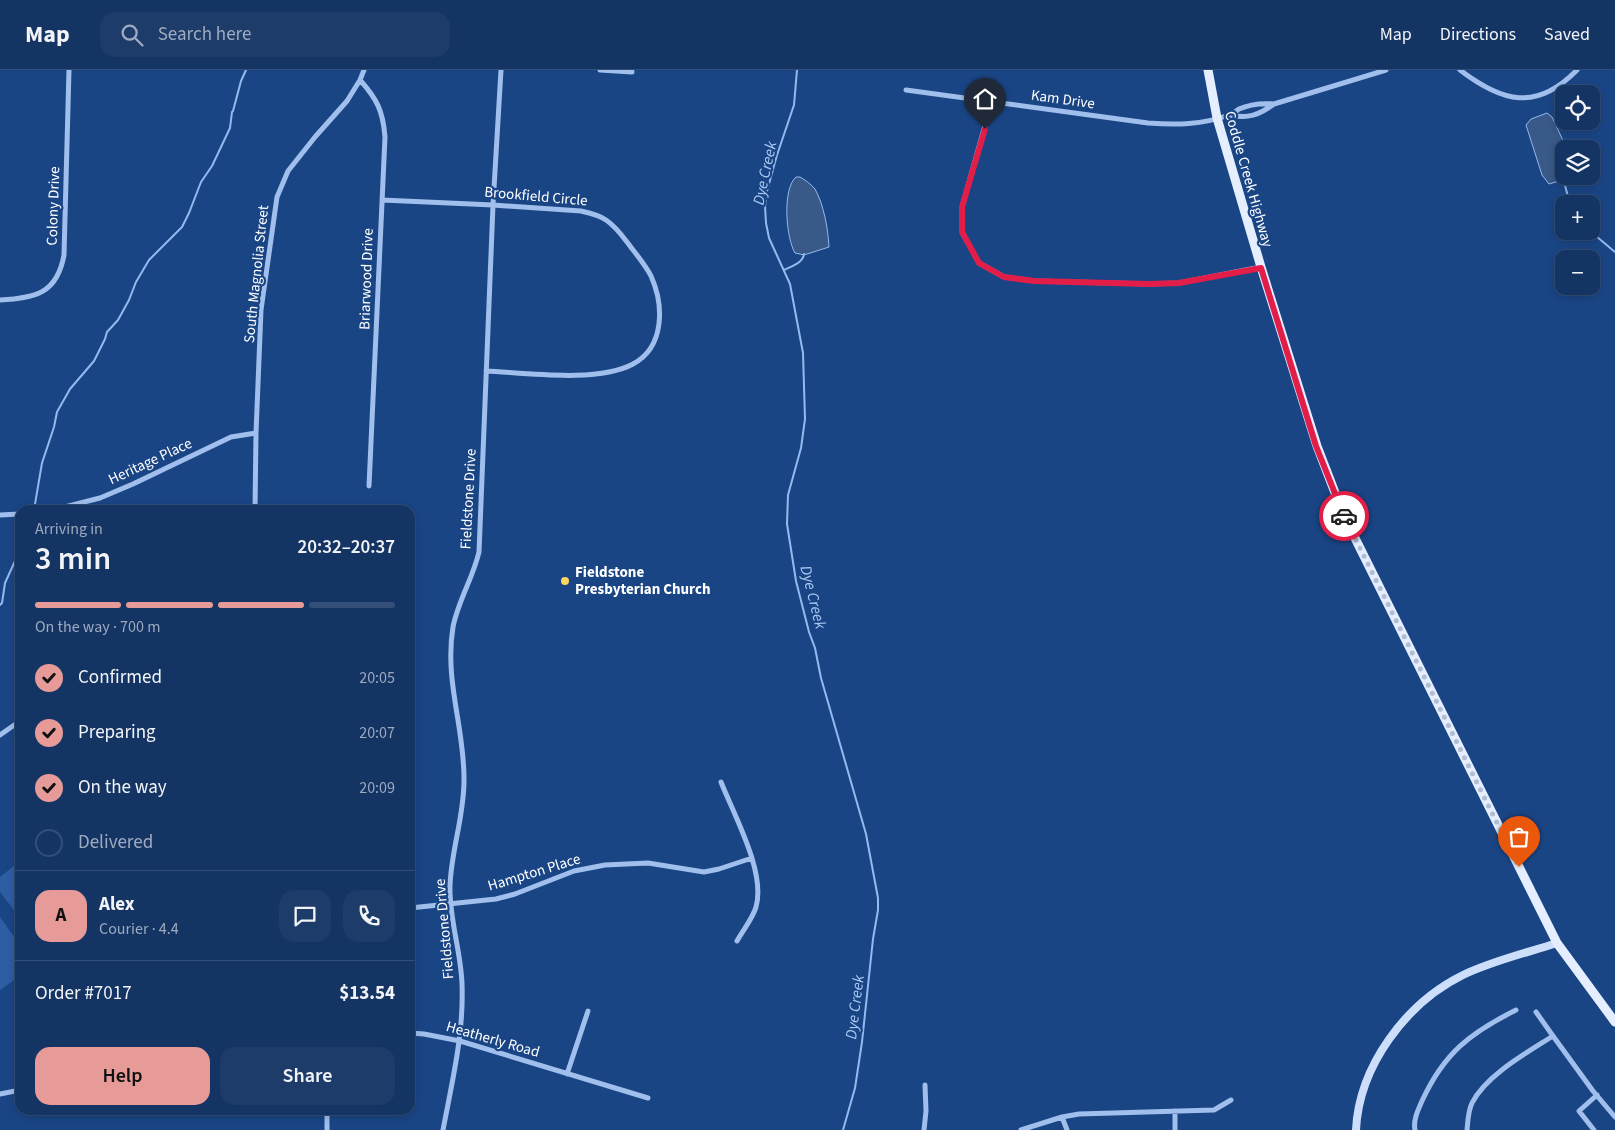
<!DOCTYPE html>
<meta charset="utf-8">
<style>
:root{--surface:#143464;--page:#1d3c6a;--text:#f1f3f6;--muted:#9daabf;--line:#334f78;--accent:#e69b98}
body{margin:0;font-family:"Source Sans 3",sans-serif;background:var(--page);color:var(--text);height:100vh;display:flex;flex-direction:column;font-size:19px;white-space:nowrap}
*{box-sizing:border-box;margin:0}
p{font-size:16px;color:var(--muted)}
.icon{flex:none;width:28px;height:28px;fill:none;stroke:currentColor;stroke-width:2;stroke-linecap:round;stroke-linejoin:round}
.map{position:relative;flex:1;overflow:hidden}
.panel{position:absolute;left:15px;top:435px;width:400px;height:610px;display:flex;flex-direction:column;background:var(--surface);border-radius:15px;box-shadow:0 2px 8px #0003,0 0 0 1px var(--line)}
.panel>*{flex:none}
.tools{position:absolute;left:1555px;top:15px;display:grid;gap:10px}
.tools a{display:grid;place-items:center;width:45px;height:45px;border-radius:10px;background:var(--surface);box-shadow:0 2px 8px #0003,0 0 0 1px var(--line);font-size:25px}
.pin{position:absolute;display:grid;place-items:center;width:42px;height:42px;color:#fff;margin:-51px -21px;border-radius:50% 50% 50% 0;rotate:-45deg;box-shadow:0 0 5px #0007}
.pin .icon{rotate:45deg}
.courier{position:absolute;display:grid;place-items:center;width:50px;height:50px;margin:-25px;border:4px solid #e11d48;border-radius:50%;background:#fff;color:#222;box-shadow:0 1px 6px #0007}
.headline em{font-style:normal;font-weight:600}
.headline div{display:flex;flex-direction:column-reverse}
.headline{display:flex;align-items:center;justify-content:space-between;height:85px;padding:0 20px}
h1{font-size:32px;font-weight:600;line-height:38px}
.bar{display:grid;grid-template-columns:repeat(4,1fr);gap:8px 5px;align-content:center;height:60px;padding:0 20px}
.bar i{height:6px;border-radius:4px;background:var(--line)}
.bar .selected{background:var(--accent)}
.bar p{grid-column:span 4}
.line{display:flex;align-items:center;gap:12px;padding:0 20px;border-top:1px solid var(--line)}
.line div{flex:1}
.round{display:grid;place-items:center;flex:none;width:52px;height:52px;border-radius:15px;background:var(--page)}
ol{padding:0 20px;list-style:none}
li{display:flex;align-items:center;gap:15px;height:55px}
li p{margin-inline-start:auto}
li .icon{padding:5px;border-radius:50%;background:var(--accent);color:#111;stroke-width:4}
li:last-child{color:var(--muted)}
li i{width:28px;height:28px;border:2px solid var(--line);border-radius:50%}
.button{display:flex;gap:10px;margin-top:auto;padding:10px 20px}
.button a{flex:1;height:58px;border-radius:15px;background:var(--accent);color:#111;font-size:20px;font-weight:600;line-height:58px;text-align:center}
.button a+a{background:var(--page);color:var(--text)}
header{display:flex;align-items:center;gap:30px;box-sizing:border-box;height:70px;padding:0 25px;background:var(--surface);border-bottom:1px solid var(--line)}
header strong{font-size:24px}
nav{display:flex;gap:28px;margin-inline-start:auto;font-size:18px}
.search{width:350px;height:45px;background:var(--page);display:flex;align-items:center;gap:12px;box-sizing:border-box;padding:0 18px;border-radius:15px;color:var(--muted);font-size:19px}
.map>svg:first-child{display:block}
</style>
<header>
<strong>Map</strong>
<div class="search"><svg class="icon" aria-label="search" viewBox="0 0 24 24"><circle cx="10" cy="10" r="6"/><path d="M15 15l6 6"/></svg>Search here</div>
<nav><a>Map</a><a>Directions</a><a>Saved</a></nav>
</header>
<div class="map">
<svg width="1615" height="1060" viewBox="0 0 1615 1060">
<rect width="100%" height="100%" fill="#1a4585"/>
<path fill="#2d5ea3" d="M20,791V848L0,822V807Z
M0,847L20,875V906L0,920Z"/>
<path fill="#395988" stroke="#93baee" d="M1547,43L1552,47L1567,79H1564V106H1576L1549,114L1542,105L1526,55L1531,49Z
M796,107H800C805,110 811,114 815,119C824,135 828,159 829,177L804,185L795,183C786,168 782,119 796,107Z"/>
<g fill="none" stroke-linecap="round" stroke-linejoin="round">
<path stroke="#93baee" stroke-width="2" d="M797,0L794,35L777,85L767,121L765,136L766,153L769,168L790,214L803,283L805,349L801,378L788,425L787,454L796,511L809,562L815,578L821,608L866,764L878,828V840L873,869L862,972L855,1018L843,1060
M1563,108L1570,134
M1590,161L1615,182
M784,200C792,196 803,193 804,184
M34,440L42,393L54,357L57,342L70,319L94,291L105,269L107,262L118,250L129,230L136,212L149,190L182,157L189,143L201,112L212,96L230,58L232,42L233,41L241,11L246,0
M0,535L2,533L5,513L20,480"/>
<path stroke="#a0bfec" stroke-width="5" d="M600,0L632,2
M1460,0C1502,32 1536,42 1577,0
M360,10C377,29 383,41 385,67L369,416
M906,20L1148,53C1176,55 1202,55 1229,45C1233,44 1236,41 1239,39C1250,34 1262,33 1274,34
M992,31L962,137V162L979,193L1004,207L1035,211L1149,214L1179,213L1261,197
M1230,45C1248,49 1259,45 1274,34L1386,0
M382,130L493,135L581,141C590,143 599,145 606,150C615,156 621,164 627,172C635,183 645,194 651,206C664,235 665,277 633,294C598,313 526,303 486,301
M0,230C35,228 57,224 64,185L69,0
M53,440L100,428L133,414L231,367L256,363
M255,440L256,363L261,240L277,127L288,101L315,67L347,31L360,10L364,0
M0,445L20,444
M0,665L20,651
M721,712C734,745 766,802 756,837C753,848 743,860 737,871
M410,838L496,829L515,824L574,801L605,795L648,793L704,802L719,799L752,788
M410,963L424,964L460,971L648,1028
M1553,966L1593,1021L1615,1047
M567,1004L588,941
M0,1024L20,1020
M1175,1041V1060
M1062,1047L1067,1060
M327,1060V1040
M443,1060C452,1012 464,964 462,914C461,881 449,849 450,816C451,781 464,747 464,711C465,659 444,611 453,557C458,531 473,508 479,482L493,135L501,0
M924,1060L926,1041L925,1015
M1021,1060L1062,1047L1079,1044L1214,1040L1231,1030
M1415,1060C1413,1050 1418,1040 1422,1031C1444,983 1470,963 1516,940
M1467,1060C1468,1051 1468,1041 1472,1033C1486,1005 1528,982 1553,966L1536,942
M1594,1060L1579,1041L1597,1025"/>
<path stroke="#ccdef9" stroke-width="8" d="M1356,1060C1359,996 1406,933 1463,905C1492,891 1526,883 1557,873"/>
<path stroke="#e5eeff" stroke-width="9" d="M1208,0L1217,48L1261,197L1317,376L1344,446L1557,873L1615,952"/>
</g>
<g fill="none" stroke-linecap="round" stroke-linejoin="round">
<path stroke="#afbed4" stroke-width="5" stroke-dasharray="0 9" d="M1344,446L1519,797"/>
<path stroke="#e11d48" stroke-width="6" d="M985,59L962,137V162L979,193L1004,207L1034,211L1149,214L1179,213L1261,198L1316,376L1344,446"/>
</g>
<circle fill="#fed55c" stroke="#1a4585" stroke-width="2" cx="565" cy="511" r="5"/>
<g text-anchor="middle" stroke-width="4.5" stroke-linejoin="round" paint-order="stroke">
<g font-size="15" fill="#fff" stroke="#1a4585">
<text transform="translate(1063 29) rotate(8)" y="5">Kam Drive</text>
<text transform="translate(1249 109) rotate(74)" y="5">Coddle Creek Highway</text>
<text transform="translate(536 126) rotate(5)" y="5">Brookfield Circle</text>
<text transform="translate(53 136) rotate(-88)" y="5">Colony Drive</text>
<text transform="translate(256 204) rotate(-84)" y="5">South Magnolia Street</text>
<text transform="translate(366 209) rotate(-88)" y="5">Briarwood Drive</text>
<text transform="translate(150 391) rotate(-25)" y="5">Heritage Place</text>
<text transform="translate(468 429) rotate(-87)" y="5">Fieldstone Drive</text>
<text transform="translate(534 802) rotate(-17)" y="5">Hampton Place</text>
<text transform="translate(444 859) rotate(-95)" y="5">Fieldstone Drive</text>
<text transform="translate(493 969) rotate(16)" y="5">Heatherly Road</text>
</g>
<g font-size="15" font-weight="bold" fill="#fff" stroke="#1a4585" text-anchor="start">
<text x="575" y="507">Fieldstone<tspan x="575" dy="17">Presbyterian Church</tspan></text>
</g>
<g font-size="16" font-style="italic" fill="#abcaf3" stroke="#1a4585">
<text transform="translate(764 103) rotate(-78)" y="6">Dye Creek</text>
<text transform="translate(814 527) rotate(76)" y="6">Dye Creek</text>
<text transform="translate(854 937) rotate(-83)" y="6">Dye Creek</text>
</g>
</g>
</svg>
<div class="tools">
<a><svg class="icon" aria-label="locate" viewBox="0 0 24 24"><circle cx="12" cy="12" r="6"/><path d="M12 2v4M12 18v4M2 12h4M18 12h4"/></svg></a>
<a><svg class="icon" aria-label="layers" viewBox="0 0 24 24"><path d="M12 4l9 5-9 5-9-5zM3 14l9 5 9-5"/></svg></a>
<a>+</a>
<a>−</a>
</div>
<div class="pin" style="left:1519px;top:797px;background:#ea580c"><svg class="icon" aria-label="bag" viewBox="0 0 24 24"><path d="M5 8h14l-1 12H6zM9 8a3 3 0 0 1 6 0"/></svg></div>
<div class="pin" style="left:985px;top:59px;background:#1f2937"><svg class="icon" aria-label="home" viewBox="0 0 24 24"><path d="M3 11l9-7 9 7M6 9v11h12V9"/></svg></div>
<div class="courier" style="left:1344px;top:446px"><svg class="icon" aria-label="car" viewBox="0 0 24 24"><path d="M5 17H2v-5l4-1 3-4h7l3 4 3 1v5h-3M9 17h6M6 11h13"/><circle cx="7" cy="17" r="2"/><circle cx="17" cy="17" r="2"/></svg></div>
<section class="panel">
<div class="headline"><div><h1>3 min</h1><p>Arriving in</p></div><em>20:32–20:37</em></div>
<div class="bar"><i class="selected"></i><i class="selected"></i><i class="selected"></i><i></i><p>On the way · 700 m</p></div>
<ol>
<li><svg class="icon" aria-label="check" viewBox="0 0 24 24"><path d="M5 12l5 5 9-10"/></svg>Confirmed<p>20:05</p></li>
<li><svg class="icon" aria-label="check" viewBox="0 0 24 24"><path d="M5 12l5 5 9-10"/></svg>Preparing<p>20:07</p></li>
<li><svg class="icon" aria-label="check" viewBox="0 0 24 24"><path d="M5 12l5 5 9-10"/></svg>On the way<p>20:09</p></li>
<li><i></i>Delivered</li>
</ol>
<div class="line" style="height:90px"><b class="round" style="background:var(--accent);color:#111">A</b><div><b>Alex</b><p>Courier · 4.4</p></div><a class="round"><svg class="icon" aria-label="chat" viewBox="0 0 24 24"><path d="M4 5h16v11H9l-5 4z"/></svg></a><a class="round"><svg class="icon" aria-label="phone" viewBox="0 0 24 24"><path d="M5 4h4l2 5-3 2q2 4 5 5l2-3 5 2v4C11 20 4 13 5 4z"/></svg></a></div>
<div class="line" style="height:65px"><div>Order #7017</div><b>$13.54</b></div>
<div class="button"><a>Help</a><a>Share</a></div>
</section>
</div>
